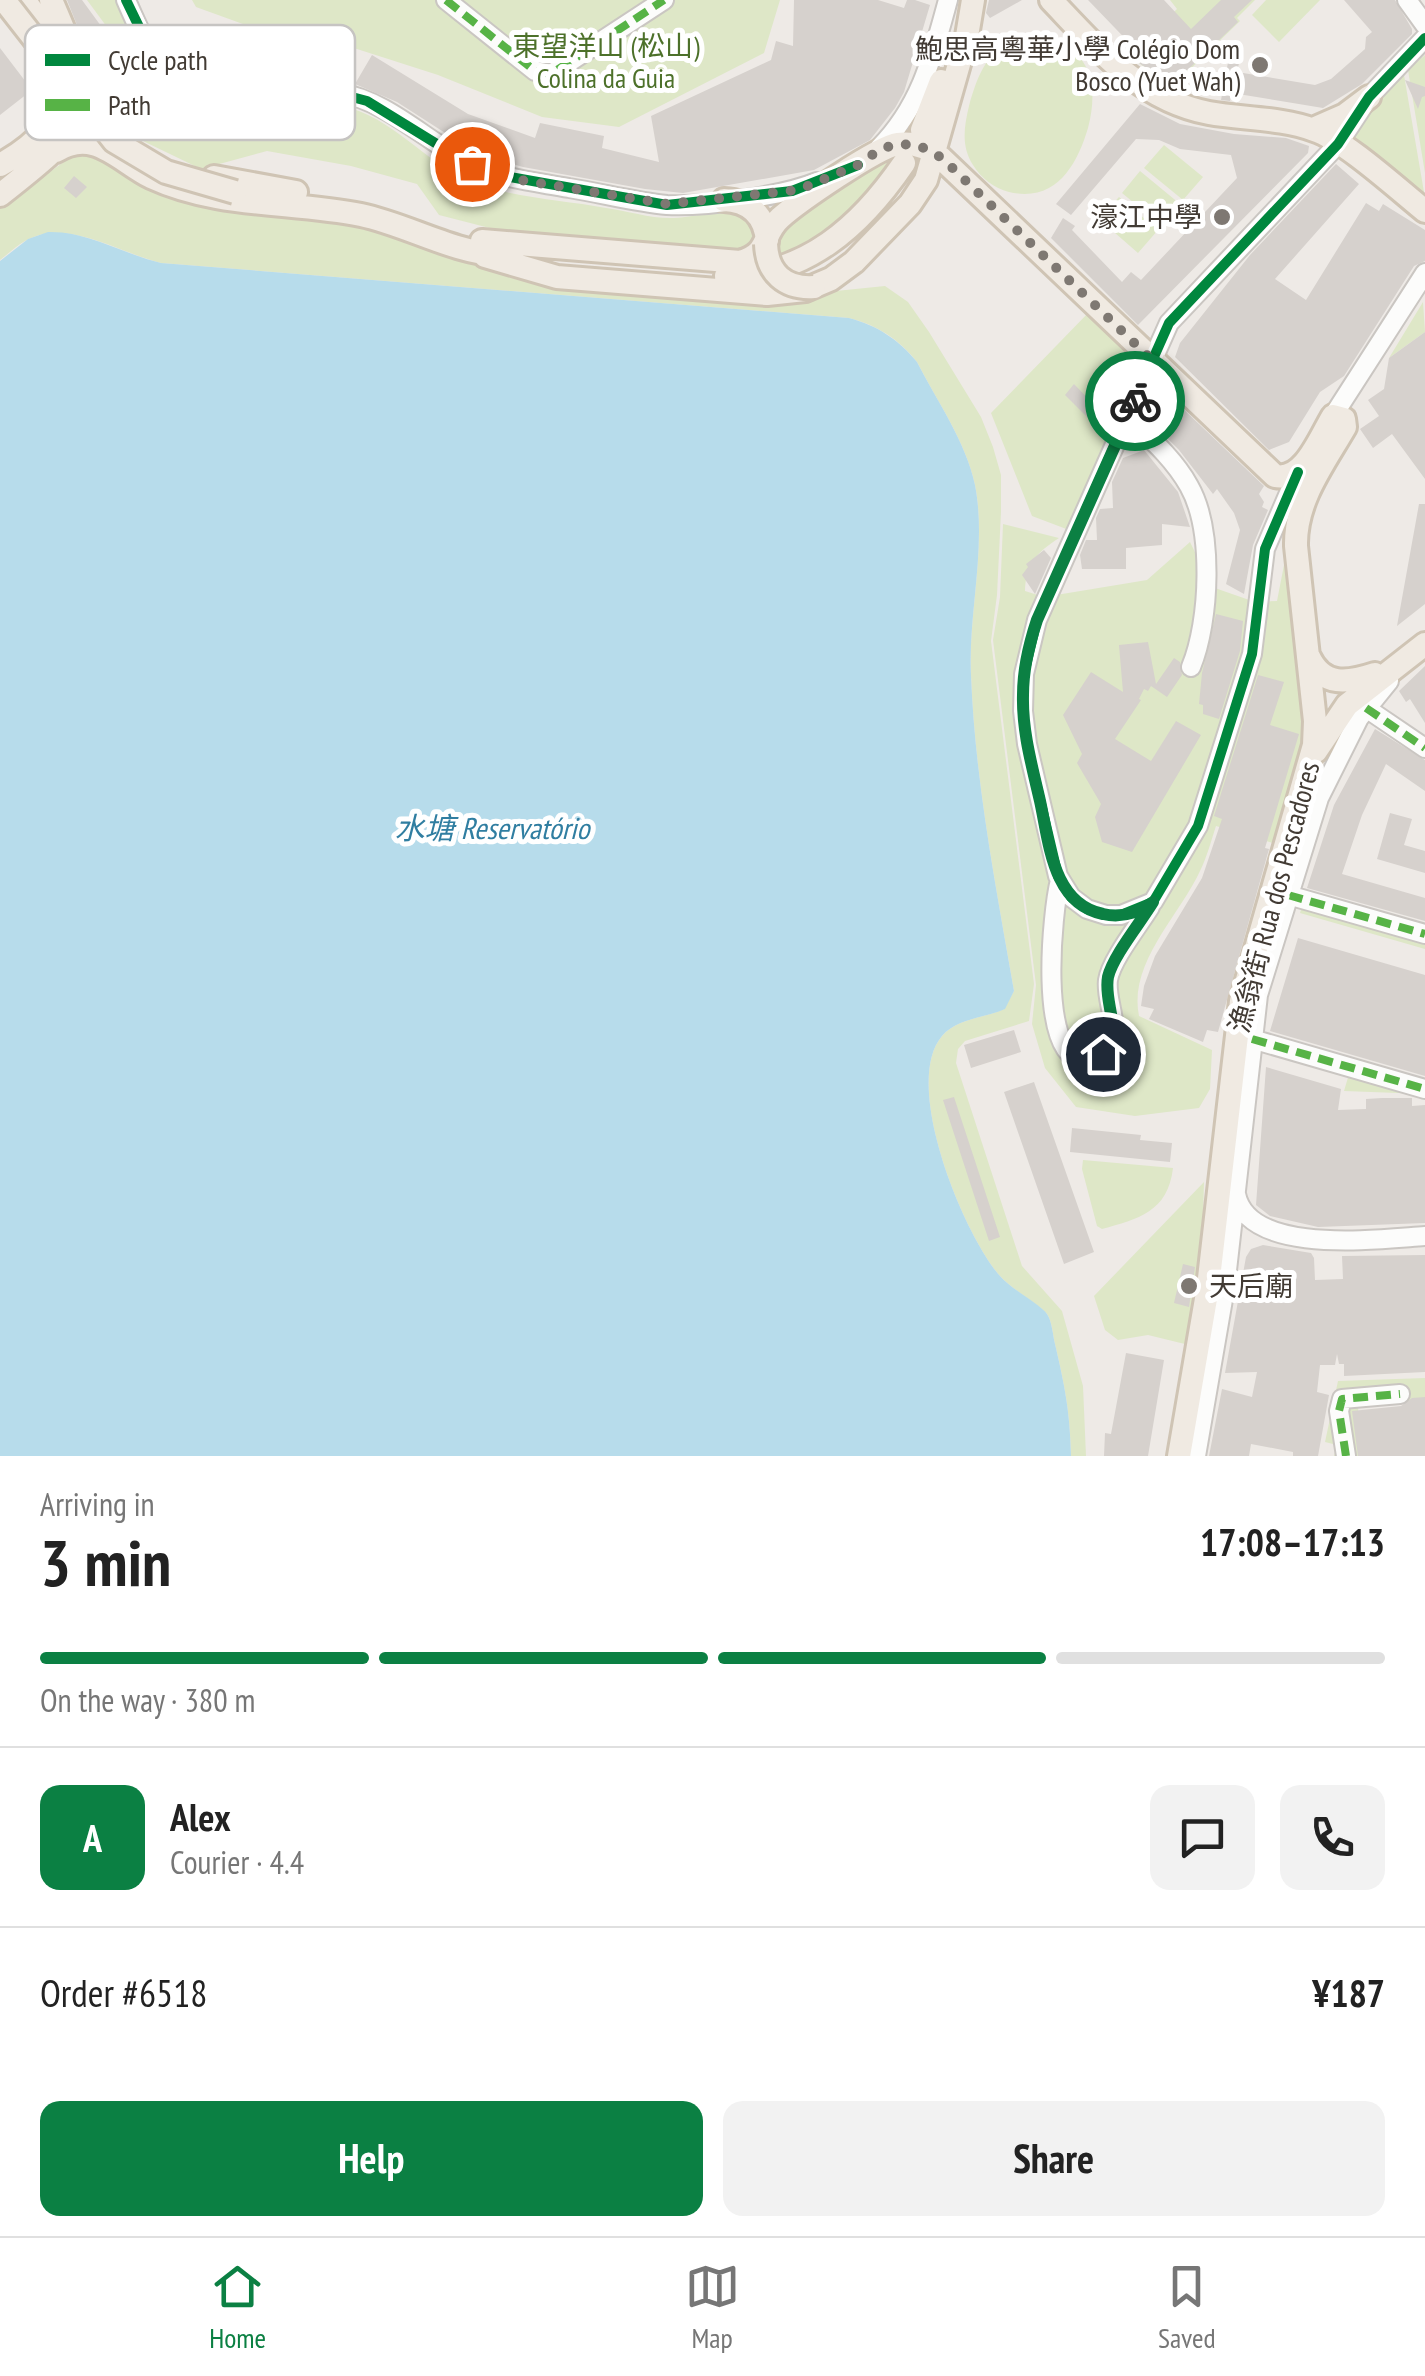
<!DOCTYPE html>
<meta charset="utf-8">
<style>
:root{--surface:#fff;--page:#f2f2f2;--text:#222;--muted:#767676;--line:#e0e0e0;--accent:#0b8043}
body{margin:0;font-family:"PT Sans Narrow","Noto Sans SC",sans-serif;background:var(--page);color:var(--text);height:100vh;display:flex;flex-direction:column;font-size:38px;white-space:nowrap}
*{box-sizing:border-box;margin:0}
p{font-size:32px;color:var(--muted)}
.icon{flex:none;width:55px;height:55px;fill:none;stroke:currentColor;stroke-width:2;stroke-linecap:round;stroke-linejoin:round}
.map{position:relative;height:1456px;overflow:hidden}
.sheet{display:flex;flex-direction:column;background:var(--surface);flex:1}
.sheet>*{flex:none}
.pin{position:absolute;display:grid;place-items:center;width:85px;height:85px;color:#fff;margin:-42px;border:5px solid #fff;border-radius:50%;box-shadow:0 2px 10px #0007}
.courier{position:absolute;display:grid;place-items:center;width:100px;height:100px;margin:-50px;border:8px solid #0b8043;border-radius:50%;background:#fff;color:#222;box-shadow:0 2px 12px #0007}
.summary em{font-style:normal;font-weight:700}
.summary div{display:flex;flex-direction:column-reverse}
.summary{display:flex;align-items:center;justify-content:space-between;height:170px;padding:0 40px}
h1{font-size:65px;font-weight:700;line-height:75px}
.bar{display:grid;grid-template-columns:repeat(4,1fr);gap:15px 10px;align-content:center;height:120px;padding:0 40px}
.bar i{height:12px;border-radius:8px;background:var(--line)}
.bar .selected{background:var(--accent)}
.bar p{grid-column:span 4}
.line{display:flex;align-items:center;gap:25px;padding:0 40px;border-top:2px solid var(--line)}
.line div{flex:1}
.round{display:grid;place-items:center;flex:none;width:105px;height:105px;border-radius:20px;background:var(--page)}
.primary-button{display:flex;gap:20px;margin-top:auto;padding:20px 40px}
.primary-button a{flex:1;height:115px;border-radius:20px;background:var(--accent);color:#fff;font-size:40px;font-weight:700;line-height:115px;text-align:center}
.primary-button a+a{background:var(--page);color:var(--text)}
.tab-bar{display:flex;justify-content:space-around;align-items:center;height:140px;border-top:2px solid var(--line);background:var(--surface);font-size:28px;color:var(--muted)}
.tab-bar a{display:grid;justify-items:center;gap:5px}
.tab-bar .selected{color:var(--accent)}
.map>svg:first-child{display:block}
</style>
<div class="map">
<svg width="1425" height="1456" viewBox="0 0 1425 1456">
<rect width="100%" height="100%" fill="#eeeae6"/>
<path fill="#dee7c7" d="M87,0H115C129,32 160,103 189,122C234,150 291,96 342,106C392,116 426,164 472,182C513,198 563,200 606,208C628,211 652,219 674,218C696,217 719,209 741,211L759,233L750,252L517,235L439,215L417,184L351,166L267,151L201,169L143,141L120,123L143,100L121,46Z
M192,0H780L764,53L619,127L542,117L438,75L357,49L298,44L196,7Z
M1170,0H1255L1237,18L1240,21L1174,85L1163,82L1134,59L1138,55L1135,49L1177,9Z
M1266,0H1320L1279,42L1252,15Z
M1037,37C1089,43 1100,83 1088,128C1077,165 1056,203 1009,192C994,188 981,178 973,165C961,146 964,127 969,106C979,69 993,37 1037,37Z
M1425,55V173L1408,70Z
M1404,75L1425,198L1344,143L1371,103Z
M1164,145L1203,177L1183,200L1144,168Z
M84,152L348,221L503,271L767,298L885,286L908,302L929,332L981,417L993,447L1001,475V512L997,595L991,641L1034,984L1029,1021L965,1041L958,1049L956,1063L1022,1266L1062,1311L1083,1386L1086,1456H1071C1070,1412 1065,1387 1055,1344C1053,1336 1052,1321 1047,1314C1040,1305 1011,1289 1000,1276C964,1235 901,1084 942,1036C957,1018 985,1018 1004,1009L1014,991C996,887 975,781 971,675C968,613 987,547 975,485C966,442 937,401 917,362C899,339 877,325 849,318L161,263C120,253 66,217 25,241C16,246 8,254 0,260V208L72,156Z
M896,157L877,183L831,234L773,262L781,222L885,160Z
M1140,171L1180,204L1162,226L1122,193Z
M1119,197L1158,230L1138,253L1099,219Z
M1423,302L1425,332L1389,358Z
M1090,311L1146,365L1069,530L1032,516L991,413Z
M1003,524L1059,538C1036,553 1026,564 1025,591L1044,597L1147,580L1190,542L1212,587L1255,602L1277,601L1290,534L1307,741L1276,844L1216,826C1211,841 1207,857 1200,871C1180,915 1128,963 1139,1016L1212,1050L1210,1089L1199,1108L1135,1116L1076,1107L1045,1068L1032,1024L1036,985L993,640L1000,597Z
M1303,903L1425,939V949L1300,913Z
M1352,1064L1425,1094L1344,1091Z
M1083,1160L1173,1168C1168,1212 1138,1219 1102,1229L1097,1226L1082,1169Z
M1204,1182L1202,1253L1193,1346L1148,1335L1118,1340L1105,1330L1094,1296Z
M1425,1378V1402L1358,1406L1361,1456H1334L1337,1445L1325,1442L1338,1381Z"/>
<path fill="#b7dceb" d="M48,232C88,231 123,254 161,263L849,318C878,326 898,339 917,362C937,401 966,442 975,485C987,547 968,613 971,675C975,781 996,887 1014,991L1005,1009C985,1018 957,1018 942,1036C901,1084 964,1235 1000,1276C1011,1289 1041,1305 1047,1314C1052,1321 1053,1336 1055,1344C1065,1387 1070,1412 1071,1456H0V261L28,239Z"/>
<path fill="#d6d1cd" d="M67,0H82L120,52L128,75L121,78L139,101L122,114L87,50Z
M794,0H878L904,8L907,0H915L930,5L904,92L895,108L870,140L814,170L683,193L645,189L523,167L478,154L397,102L355,84L372,55L468,114L535,138L540,123L604,136L602,148L659,162L651,116L771,60L776,41L793,46Z
M989,0H1022L990,18L986,13Z
M1088,0H1164L1191,29L1221,0H1252L1234,17L1238,22L1174,83L1164,81L1135,60L1141,55Z
M1344,0H1395L1412,29V34L1362,84L1323,108L1232,93L1230,101L1221,100L1229,57L1240,59L1237,72L1315,85L1331,79L1365,49L1366,37L1372,32Z
M0,48L32,90L0,115Z
M1405,80L1425,87V96L1422,97L1418,109Z
M1140,104L1180,124L1234,134L1286,138L1309,146L1308,153L1138,325L1051,238L1063,218L1075,226L1072,230L1122,282L1131,272L1141,280L1237,178L1231,155L1180,149L1159,140L1136,139L1071,215L1056,204Z
M1336,164L1359,184L1275,279L1306,300L1366,203L1379,211L1383,204L1425,230V261L1414,266L1344,376L1320,392L1289,442L1269,450L1175,357L1180,343L1250,255Z
M74,176L87,187L76,198L64,188Z
M1425,332V479L1392,434L1373,448L1360,429L1379,416L1368,400L1384,389L1389,358Z
M1156,383L1264,486L1259,494L1264,502L1262,507L1268,510L1253,545L1244,594L1226,584L1240,530L1234,513L1217,489L1213,494L1179,450L1142,413Z
M1074,384L1099,410L1090,420L1065,395Z
M1144,450L1178,492L1190,527L1162,524V545L1126,548V569H1082L1080,555L1086,540H1097L1096,518L1100,509L1113,508L1112,482L1123,458Z
M1419,504H1425V604L1397,626Z
M1044,550L1051,558L1035,594L1022,575L1028,567L1026,564Z
M1216,614L1243,621L1240,651L1219,719L1203,714V705L1199,704L1202,673Z
M1148,642L1156,684L1174,658L1180,662L1182,675L1167,697L1151,686L1148,691L1144,689L1139,699L1141,700L1115,739L1151,761L1176,721L1201,735L1132,852L1102,842L1095,817L1101,804L1077,763L1082,754L1063,715L1091,672L1123,692L1119,645Z
M1425,666V723L1410,699L1406,702L1399,691Z
M1258,675L1284,682L1270,725L1299,734L1265,848L1269,849L1218,1032L1207,1030L1203,1042L1149,1019L1154,1009L1141,1006L1144,986L1155,956L1202,878L1222,819L1214,816Z
M1375,729L1425,760V791L1386,764L1362,815L1342,874L1425,898V921L1307,888L1334,805Z
M1390,813L1412,819L1404,845L1425,851V873L1377,859Z
M1298,938L1425,975V1076L1270,1031Z
M1014,1030L1021,1052L971,1068L964,1045Z
M1266,1067L1341,1089L1338,1110L1366,1109V1099L1382,1098H1412V1106L1425,1105V1223L1318,1227L1270,1216L1256,1205Z
M1034,1082L1094,1252L1064,1264L1004,1092Z
M954,1097L1000,1237L989,1241L943,1100Z
M1072,1128L1141,1135L1140,1140L1172,1143L1170,1162L1070,1152Z
M1263,1245L1311,1253L1314,1258L1315,1280L1343,1279L1342,1256L1425,1255V1372L1344,1376V1364H1339L1337,1354L1335,1365H1320L1317,1392L1329,1395L1318,1456H1293V1452L1251,1444L1249,1456H1209L1222,1389L1252,1397L1257,1372L1225,1373L1246,1257L1251,1249Z
M1183,1264L1195,1267L1189,1307L1174,1303Z
M1126,1353L1164,1360L1148,1456H1104L1105,1433L1111,1434Z
M1425,1397V1456H1358L1352,1411L1401,1406L1412,1398Z"/>
<g fill="none" stroke-linecap="round" stroke-linejoin="round">
<defs>
<path id="minor" d="M126,0C144,42 163,86 206,108C250,131 293,86 339,93C388,100 429,144 473,165C503,179 537,182 569,188C601,193 635,202 667,205C705,207 783,196 817,182
M446,0L535,71L551,74L664,0
M1407,0L1425,25
M879,148C921,106 933,55 948,0
M1333,416L1425,273
M1128,417C1150,438 1174,459 1189,486C1214,530 1210,621 1191,667
M1298,472L1265,549L1252,654L1198,826L1153,902L1121,915H1106L1087,909L1071,897L1058,876L1027,744L1023,711L1024,674L1037,620L1169,323L1338,144L1369,97L1425,38
M1366,708L1425,748
M1060,880C1052,912 1038,1054 1082,1060C1092,1061 1102,1056 1108,1048C1122,1028 1105,1001 1108,980C1111,960 1139,925 1150,907
M1288,895L1425,934
M1252,1039L1425,1089
M1236,1194C1248,1256 1378,1239 1425,1236
M1196,1456L1225,1288L1258,995L1319,798L1359,718L1389,681
M1346,1456L1339,1411L1342,1399L1400,1394"/>
<path id="major" d="M1051,0C1097,48 1140,100 1209,113C1243,119 1282,118 1314,130C1343,139 1399,190 1425,211
M78,62L94,98L109,120
M1313,129L1345,115L1369,97
M922,130L941,81
M56,151C94,127 119,161 151,177C218,208 290,201 361,215C408,225 451,252 500,255
M0,165C80,121 77,67 24,0
M214,177L296,192
M0,195C96,120 100,112 51,0
M724,200C750,201 765,216 767,241
M482,241L740,262C771,253 761,235 780,218C798,202 877,147 898,144C915,142 929,148 941,158L1275,476C1304,482 1320,437 1333,416L1344,419L1345,427C1323,465 1295,501 1296,546L1315,721L1314,745L1241,1001L1208,1287L1179,1456
M485,256L557,277L767,294L805,290L831,279L854,262L910,204L926,180L967,36L973,0
M726,276C806,276 861,226 904,163
M1309,657C1323,687 1348,683 1375,674
M1316,751L1347,705L1425,644"/>
</defs>
<use href="#minor" stroke="#cac6c2" stroke-width="22"/>
<use href="#major" stroke="#cfc4b4" stroke-width="28"/>
<use href="#minor" stroke="#fcfcfb" stroke-width="18"/>
<use href="#major" stroke="#f0eae2" stroke-width="22"/>
<defs>
<path id="major-bridge" d="M4,0L114,141L166,172L235,192
M766,244C767,273 785,289 814,287"/>
</defs>
<use href="#major-bridge" stroke="#cfc4b4" stroke-width="28" stroke-linecap="butt"/>
<use href="#major-bridge" stroke="#f0eae2" stroke-width="22"/>
<path stroke="#57b346" stroke-width="8" stroke-dasharray="15 8" stroke-linecap="butt" d="M446,0L535,71L551,74L664,0
M1366,708L1425,748
M1288,895L1425,934
M1252,1039L1425,1089
M1346,1456L1339,1411L1342,1399L1400,1394"/>
<defs>
<path id="cycleway" d="M126,0L157,64L200,105L219,113H249L306,94L337,93L367,101L458,157L499,175L667,205L792,191L858,165
M1298,472L1265,549L1252,654L1198,826L1153,902L1121,915H1106L1087,909L1071,897L1058,876L1027,744L1023,711L1024,674L1037,620L1169,323L1338,144L1369,97L1425,38"/>
</defs>
<use href="#cycleway" stroke="#fff" stroke-width="16"/>
<use href="#cycleway" stroke="#00873e" stroke-width="10"/>
</g>
<g fill="none" stroke-linecap="round" stroke-linejoin="round">
<path stroke="#7e7872" stroke-width="10" stroke-dasharray="0 18" d="M472,164L514,179L667,204L798,190L858,165L879,150L896,144L918,145L942,158L1152,360L1135,401"/>
<path stroke="#0b8043" stroke-width="12" d="M1103,1054C1124,1030 1103,1004 1108,977C1113,956 1141,922 1153,902C1138,913 1121,918 1103,914C1052,904 1049,841 1040,801C1032,766 1022,731 1023,695C1023,669 1029,644 1037,620L1135,401"/>
</g>
<g fill="#7e7872" stroke="#fff" stroke-width="4">
<circle cx="1260" cy="65" r="10"/>
<circle cx="1222" cy="217" r="10"/>
<circle cx="1189" cy="1286" r="10"/>
</g>
<g text-anchor="middle" stroke-width="10" stroke-linejoin="round" paint-order="stroke">
<g font-size="28" fill="#4d712a" stroke="#fff">
<text x="606" y="56">東望洋山 (松山)<tspan x="606" dy="32">Colina da Guia</tspan></text>
</g>
<g font-size="28" fill="#423b34" stroke="#fff" text-anchor="end">
<text x="1240" y="59">鮑思高粵華小學 Colégio Dom<tspan x="1240" dy="32">Bosco (Yuet Wah)</tspan></text>
<text x="1202" y="227">濠江中學</text>
<text x="1209" y="1296" text-anchor="start">天后廟</text>
</g>
<g font-size="28" fill="#423b34" stroke="#fff">
<text transform="translate(1274 897) rotate(-75)" y="10">漁翁街 Rua dos Pescadores</text>
</g>
<g font-size="30" font-style="italic" fill="#307ea1" stroke="#fff">
<text x="492" y="839">水塘 Reservatório</text>
</g>
</g>
<rect x="25" y="25" width="330" height="115" rx="15" fill="#fff" stroke="#c6c4c2" stroke-width="2.5"/>
<rect x="45" y="54" width="45" height="12" fill="#00873e"/>
<rect x="45" y="99" width="45" height="12" fill="#57b346"/>
<g font-size="28" fill="#423b34">
<text x="108" y="70">Cycle path</text>
<text x="108" y="115">Path</text>
</g>
</svg>
<div class="pin" style="left:472px;top:164px;background:#ea580c"><svg class="icon" aria-label="bag" viewBox="0 0 24 24"><path d="M5 8h14l-1 12H6zM9 8a3 3 0 0 1 6 0"/></svg></div>
<div class="pin" style="left:1103px;top:1054px;background:#1f2937"><svg class="icon" aria-label="home" viewBox="0 0 24 24"><path d="M3 11l9-7 9 7M6 9v11h12V9"/></svg></div>
<div class="courier" style="left:1135px;top:401px"><svg class="icon" aria-label="bike" viewBox="0 0 24 24"><circle cx="6" cy="16" r="4"/><circle cx="18" cy="16" r="4"/><path d="M6 16l4-8h5l3 8M10 8l3 8H6M13 5h3"/></svg></div>
</div>
<section class="sheet">
<div class="summary"><div><h1>3 min</h1><p>Arriving in</p></div><em>17:08–17:13</em></div>
<div class="bar"><i class="selected"></i><i class="selected"></i><i class="selected"></i><i></i><p>On the way · 380 m</p></div>
<div class="line" style="height:180px"><b class="round" style="background:var(--accent);color:#fff">A</b><div><b>Alex</b><p>Courier · 4.4</p></div><a class="round"><svg class="icon" aria-label="chat" viewBox="0 0 24 24"><path d="M4 5h16v11H9l-5 4z"/></svg></a><a class="round"><svg class="icon" aria-label="phone" viewBox="0 0 24 24"><path d="M5 4h4l2 5-3 2q2 4 5 5l2-3 5 2v4C11 20 4 13 5 4z"/></svg></a></div>
<div class="line" style="height:130px"><div>Order #6518</div><b>¥187</b></div>
<div class="primary-button"><a>Help</a><a>Share</a></div>
</section>
<nav class="tab-bar">
<a class="selected"><svg class="icon" aria-label="home" viewBox="0 0 24 24"><path d="M3 11l9-7 9 7M6 9v11h12V9"/></svg>Home</a>
<a><svg class="icon" aria-label="map" viewBox="0 0 24 24"><path d="M3 6l6-2 6 2 6-2v14l-6 2-6-2-6 2zM9 4v14M15 6v14"/></svg>Map</a>
<a><svg class="icon" aria-label="saved" viewBox="0 0 24 24"><path d="M7 4h10v16l-5-4-5 4z"/></svg>Saved</a>
</nav>
